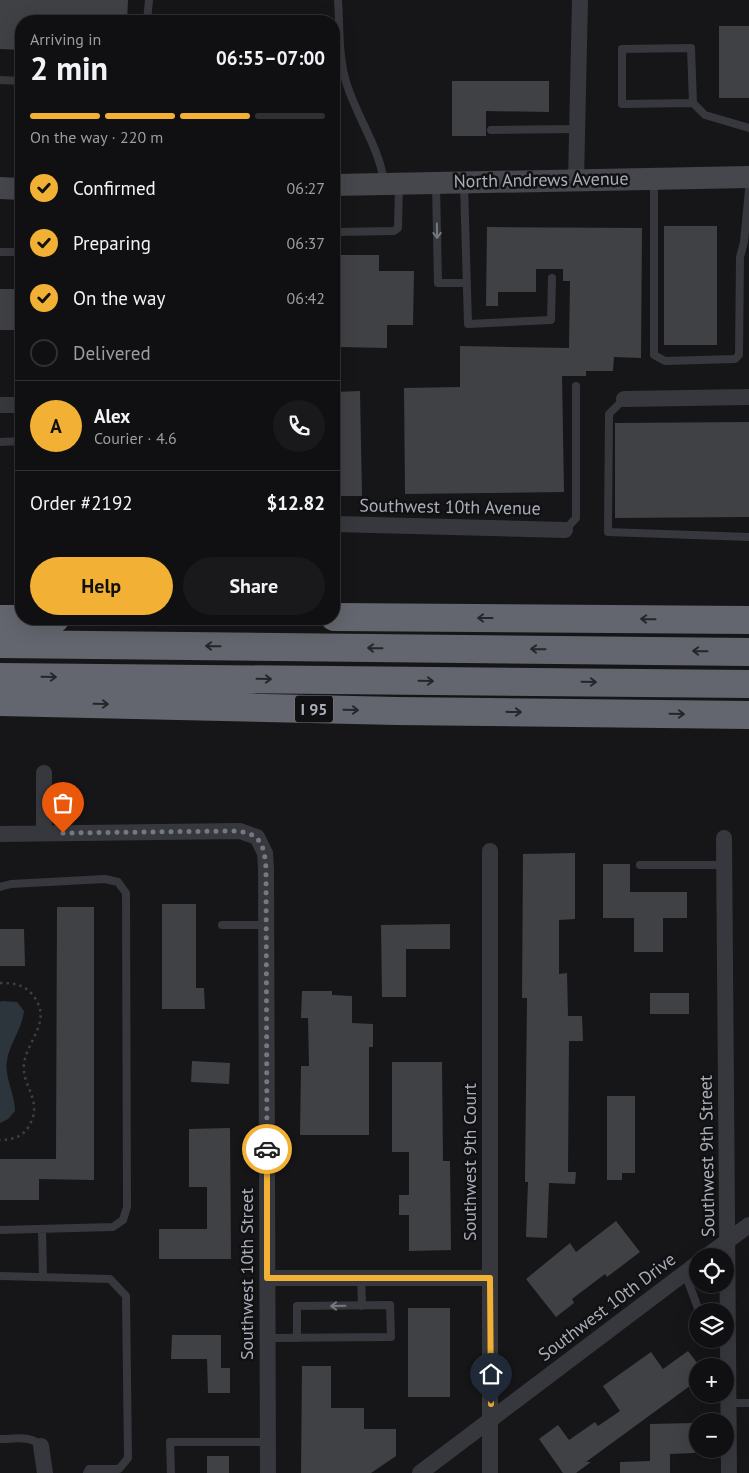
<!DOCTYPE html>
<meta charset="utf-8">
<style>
:root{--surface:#101012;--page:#19191b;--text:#f1f3f6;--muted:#9c9d9f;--line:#303032;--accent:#f2b134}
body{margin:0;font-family:"PT Sans",sans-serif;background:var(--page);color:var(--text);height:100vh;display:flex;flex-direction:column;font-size:19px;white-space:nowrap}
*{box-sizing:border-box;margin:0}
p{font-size:16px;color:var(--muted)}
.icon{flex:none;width:28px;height:28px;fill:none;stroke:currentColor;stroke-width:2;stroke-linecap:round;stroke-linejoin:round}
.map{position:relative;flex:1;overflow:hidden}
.panel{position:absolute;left:15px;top:15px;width:325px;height:610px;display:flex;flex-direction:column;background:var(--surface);border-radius:20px;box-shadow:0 5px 20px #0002,0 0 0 1px var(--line)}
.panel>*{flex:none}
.controls{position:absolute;left:689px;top:1248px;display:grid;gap:10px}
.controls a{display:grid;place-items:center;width:45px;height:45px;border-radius:50%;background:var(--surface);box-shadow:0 5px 20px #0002,0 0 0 1px var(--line);font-size:25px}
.pin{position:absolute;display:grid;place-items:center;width:42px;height:42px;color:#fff;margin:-51px -21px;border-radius:50% 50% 50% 0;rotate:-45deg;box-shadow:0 0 5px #0007}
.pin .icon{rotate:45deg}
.courier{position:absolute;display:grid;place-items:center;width:50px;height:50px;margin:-25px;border:4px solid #f2b134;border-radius:50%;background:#fff;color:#222;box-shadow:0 1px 6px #0007}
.summary em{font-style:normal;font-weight:700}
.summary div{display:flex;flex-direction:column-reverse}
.summary{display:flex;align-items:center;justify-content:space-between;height:85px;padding:0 15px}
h1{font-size:32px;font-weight:700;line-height:38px}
.bar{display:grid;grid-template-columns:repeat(4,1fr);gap:8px 5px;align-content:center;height:60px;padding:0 15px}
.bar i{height:6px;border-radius:4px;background:var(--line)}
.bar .current{background:var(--accent)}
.bar p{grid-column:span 4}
.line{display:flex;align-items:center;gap:12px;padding:0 15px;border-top:1px solid var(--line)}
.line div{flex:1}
.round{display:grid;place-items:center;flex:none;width:52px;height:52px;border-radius:26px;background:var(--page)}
ol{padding:0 15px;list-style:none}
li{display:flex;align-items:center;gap:15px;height:55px}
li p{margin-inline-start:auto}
li .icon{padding:5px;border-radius:50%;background:var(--accent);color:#111;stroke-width:4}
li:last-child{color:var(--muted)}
li i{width:28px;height:28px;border:2px solid var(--line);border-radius:50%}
.primary-button{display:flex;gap:10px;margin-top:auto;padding:10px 15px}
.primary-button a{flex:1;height:58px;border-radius:30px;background:var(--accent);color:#111;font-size:20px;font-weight:700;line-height:58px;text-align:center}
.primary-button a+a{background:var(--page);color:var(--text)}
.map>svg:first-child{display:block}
</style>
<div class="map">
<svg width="749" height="1473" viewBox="0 0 749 1473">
<rect width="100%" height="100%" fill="#161618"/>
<path fill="#2c353c" d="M2,1001L17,1002L24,1011C22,1029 10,1043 7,1060C4,1077 15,1094 15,1111L8,1119L0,1123V1002Z"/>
<path fill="#404145" d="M0,0H128L127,21H21V50L0,49Z
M719,26H749V98H719Z
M452,81H549V112L486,111V136H452Z
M664,226H717V345H664Z
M487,227L642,228L641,358L614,357L613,371H586V376H562L564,492L405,494L404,388L460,387V346L569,348L570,281H563V269H536V292H498V306H486Z
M338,255H379V271H414L413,325H387V348L340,347V302H334V270H338Z
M0,289H21V330H0Z
M360,391L362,496H334V392Z
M749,422V517L615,518V423Z
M575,853V919L559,920V974L567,973L568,1016H582L583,1041H569L568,1172H576L575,1184L549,1183L547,1238L526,1237L528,1182H525L527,998H522L523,854Z
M603,864H630V892H687V918H663V952H634V918H603Z
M162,904H196V988H204L205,1009H162Z
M57,907H94V1180L39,1179V1200H0V1159H56Z
M450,924V949H406V997H382L381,925Z
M0,929H24L25,966H0Z
M302,991H332V995L352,996V1023L373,1024V1047H369V1135H300L301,1066H309L308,1018H301Z
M650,993H689V1014H650Z
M192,1061L230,1063L229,1084L191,1082Z
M392,1062H442L443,1161H450L451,1250L409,1251V1215H399V1195H409V1152H392Z
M607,1096H635V1173H622V1180H607Z
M230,1128L231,1259H159V1229H207V1187H189V1129Z
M616,1221L640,1252L607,1277L605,1274L572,1299L574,1303L556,1317L526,1279L570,1243L576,1252Z
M408,1308H450V1397H408Z
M172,1335H221V1368H230V1393H208L207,1359H171Z
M688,1351L698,1364V1380L586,1462H591L576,1473H563L539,1439L558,1425L569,1440L595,1422L598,1426L620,1411L603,1386L651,1352L663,1369Z
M302,1366H331V1408H364V1429H396V1456L371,1473H301Z
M694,1423L695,1453L670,1454V1473H620V1462L650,1461V1424Z
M207,1456H229V1473H207Z"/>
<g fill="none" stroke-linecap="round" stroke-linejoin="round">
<path stroke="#3d3f44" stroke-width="2.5" stroke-dasharray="2.5 4" stroke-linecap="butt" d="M0,983C12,983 23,984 31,993C55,1020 27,1039 24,1064C21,1086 44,1100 29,1126C23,1137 12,1140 0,1140"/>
<path stroke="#37383d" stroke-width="8" d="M338,0C340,28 338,58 347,85C358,119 379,147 384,182
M147,21L149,0
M0,80L21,81
M693,103L622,104V49L691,48L693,103L705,115L749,128
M491,130L577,129
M654,180V355L665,361L735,359L739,355L740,257L744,242L749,190
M464,184L468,324L551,320L552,278
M436,185L438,283H467
M334,232L394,231L398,228L399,185
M0,252H21
M624,399L609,414L608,532L749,537
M0,442L21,441
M565,530L576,518V386
M640,865H724
M0,887L11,884L105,879L118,882L126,893L127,1207L123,1220L113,1227L0,1230
M222,925H266
M42,1229L43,1277
M685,1273L699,1311
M0,1276L110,1279L126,1296L128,1458L119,1469H89L87,1473
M361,1276L362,1306
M267,1338L391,1337L390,1305L297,1306V1338
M728,1403H749
M0,1439C15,1439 30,1435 41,1446
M171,1473L170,1442H268"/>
<path stroke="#37383d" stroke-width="16" d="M576,180L580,0
M624,399L749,397
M0,405H21
M334,524L565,530
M44,773V833
M0,834L240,831L257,837L265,853L266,868L268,1473
M724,838L729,1473
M490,851V1473
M707,1256L749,1225
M267,1278H490
M41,1446L45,1473
M420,1473L698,1263"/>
<path stroke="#45474d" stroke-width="22" d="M334,185L749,177
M0,188L21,189"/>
<path stroke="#63666e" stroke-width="28" d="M334,617L749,620
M0,619H55
M0,644L749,652
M0,677L749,684
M0,702L397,711L749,715"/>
</g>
<defs><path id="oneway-shaft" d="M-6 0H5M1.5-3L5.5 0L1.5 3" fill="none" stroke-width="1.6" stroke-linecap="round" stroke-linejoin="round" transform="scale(1.25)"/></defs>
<g stroke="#757881">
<use href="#oneway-shaft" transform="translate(437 231) rotate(89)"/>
<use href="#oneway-shaft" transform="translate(338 1306) rotate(179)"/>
</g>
<g stroke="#26262a">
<use href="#oneway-shaft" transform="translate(485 618) rotate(-180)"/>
<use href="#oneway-shaft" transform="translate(648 619) rotate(-179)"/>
<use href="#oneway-shaft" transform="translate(213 646) rotate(-179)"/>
<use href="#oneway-shaft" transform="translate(375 648) rotate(-179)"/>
<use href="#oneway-shaft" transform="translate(538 649) rotate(-179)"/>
<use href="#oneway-shaft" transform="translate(700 651) rotate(-179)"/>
<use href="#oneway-shaft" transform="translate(49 677) rotate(1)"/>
<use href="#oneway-shaft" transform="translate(264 679) rotate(1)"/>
<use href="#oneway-shaft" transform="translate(426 681) rotate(1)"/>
<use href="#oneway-shaft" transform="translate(589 682) rotate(1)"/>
<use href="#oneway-shaft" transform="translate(101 704) rotate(1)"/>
<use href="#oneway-shaft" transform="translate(351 710) rotate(1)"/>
<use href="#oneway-shaft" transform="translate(514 712) rotate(1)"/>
<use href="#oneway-shaft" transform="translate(677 714) rotate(1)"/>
</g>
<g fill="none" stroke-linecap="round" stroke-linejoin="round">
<path stroke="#757880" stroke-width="5" stroke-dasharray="0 9" d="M63,833L233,831C259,832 264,842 266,868L267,1149"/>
<path stroke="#f2b134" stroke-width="6" d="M267,1149V1278H490L491,1404"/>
</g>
<g text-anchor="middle" stroke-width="5" stroke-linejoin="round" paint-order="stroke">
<rect fill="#111113" stroke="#7b7e86" stroke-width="1" x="295" y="695.5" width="38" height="27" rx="4"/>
<g font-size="16" font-weight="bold" fill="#a8adb8">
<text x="314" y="715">I 95</text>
</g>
<g font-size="18" fill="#a8adb8" stroke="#111113">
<text transform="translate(541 180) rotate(-1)" y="6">North Andrews Avenue</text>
<text transform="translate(450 507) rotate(1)" y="6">Southwest 10th Avenue</text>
<text transform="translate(707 1156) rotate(-91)" y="6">Southwest 9th Street</text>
<text transform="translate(470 1162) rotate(-90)" y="6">Southwest 9th Court</text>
<text transform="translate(247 1274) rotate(-90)" y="6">Southwest 10th Street</text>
<text transform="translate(607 1307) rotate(-37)" y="6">Southwest 10th Drive</text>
</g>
</g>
</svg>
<div class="controls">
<a><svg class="icon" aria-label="locate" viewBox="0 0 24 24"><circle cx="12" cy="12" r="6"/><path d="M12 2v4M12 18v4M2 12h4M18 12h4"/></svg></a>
<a><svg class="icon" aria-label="layers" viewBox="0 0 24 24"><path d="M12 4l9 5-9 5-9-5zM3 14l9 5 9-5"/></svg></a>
<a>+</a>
<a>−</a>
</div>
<div class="pin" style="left:63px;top:833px;background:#ea580c"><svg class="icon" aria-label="bag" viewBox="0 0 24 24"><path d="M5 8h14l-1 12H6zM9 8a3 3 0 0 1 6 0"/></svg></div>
<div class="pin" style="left:491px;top:1404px;background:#1f2937"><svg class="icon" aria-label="home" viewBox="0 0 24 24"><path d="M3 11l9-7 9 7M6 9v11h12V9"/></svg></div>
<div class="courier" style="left:267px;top:1149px"><svg class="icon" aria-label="car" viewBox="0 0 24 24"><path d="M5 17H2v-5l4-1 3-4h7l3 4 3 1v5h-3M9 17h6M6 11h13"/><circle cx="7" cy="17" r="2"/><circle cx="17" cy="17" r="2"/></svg></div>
<section class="panel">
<div class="summary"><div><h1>2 min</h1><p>Arriving in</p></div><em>06:55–07:00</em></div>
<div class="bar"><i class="current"></i><i class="current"></i><i class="current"></i><i></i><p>On the way · 220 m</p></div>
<ol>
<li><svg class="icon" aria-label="check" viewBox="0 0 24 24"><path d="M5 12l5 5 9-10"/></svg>Confirmed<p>06:27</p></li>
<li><svg class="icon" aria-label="check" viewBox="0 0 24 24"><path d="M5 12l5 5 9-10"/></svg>Preparing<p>06:37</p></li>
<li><svg class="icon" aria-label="check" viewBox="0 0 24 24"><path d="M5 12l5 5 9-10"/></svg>On the way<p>06:42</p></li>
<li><i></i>Delivered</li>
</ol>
<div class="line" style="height:90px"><b class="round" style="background:var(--accent);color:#111">A</b><div><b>Alex</b><p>Courier · 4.6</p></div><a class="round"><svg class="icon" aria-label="phone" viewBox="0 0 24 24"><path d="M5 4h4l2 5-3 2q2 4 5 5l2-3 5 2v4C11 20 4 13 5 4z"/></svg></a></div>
<div class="line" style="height:65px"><div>Order #2192</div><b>$12.82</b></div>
<div class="primary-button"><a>Help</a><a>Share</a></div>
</section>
</div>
